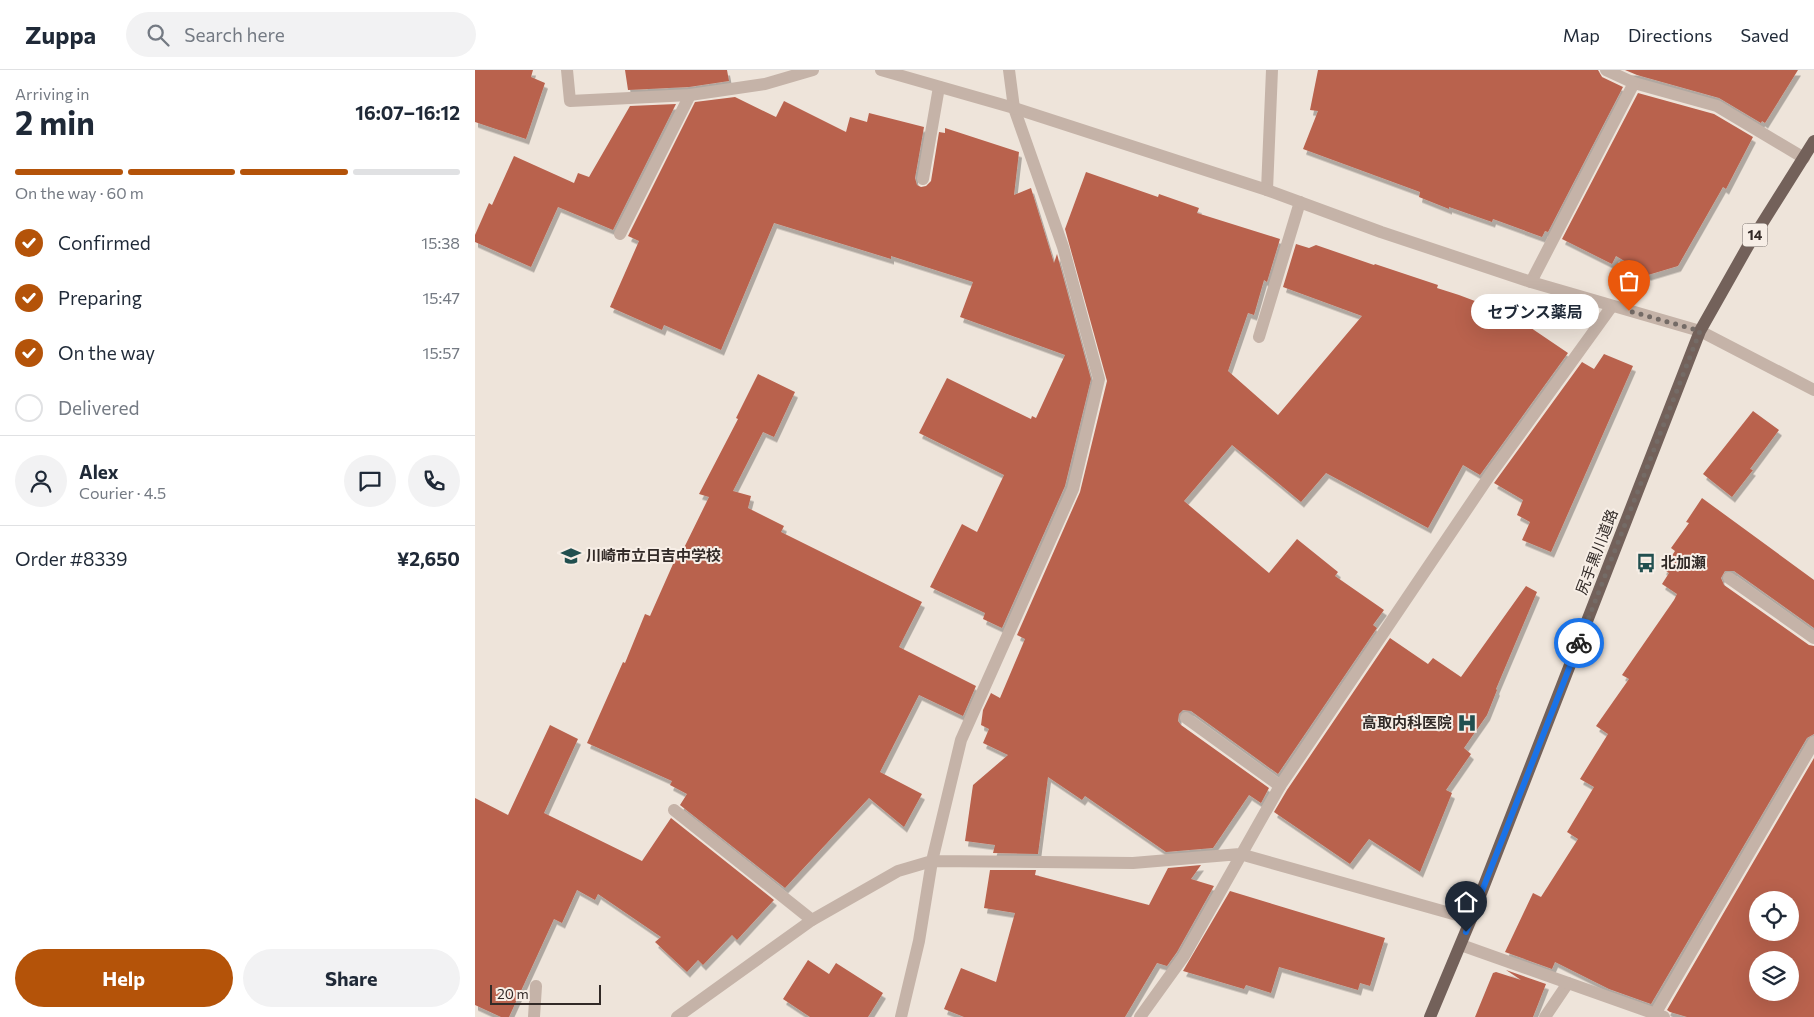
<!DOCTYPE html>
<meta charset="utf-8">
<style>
:root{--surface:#fff;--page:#f2f2f3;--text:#1f2937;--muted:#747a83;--line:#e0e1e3;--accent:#b45309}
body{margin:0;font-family:Commissioner,"Noto Sans JP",sans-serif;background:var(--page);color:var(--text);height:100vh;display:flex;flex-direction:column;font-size:19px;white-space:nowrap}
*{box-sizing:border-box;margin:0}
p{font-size:16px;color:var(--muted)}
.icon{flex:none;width:28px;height:28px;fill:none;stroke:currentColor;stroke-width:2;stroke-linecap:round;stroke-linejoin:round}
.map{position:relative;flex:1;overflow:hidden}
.side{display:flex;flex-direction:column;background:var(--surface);width:475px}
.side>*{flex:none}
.controls{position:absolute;left:1274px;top:821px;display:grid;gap:10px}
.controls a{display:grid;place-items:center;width:50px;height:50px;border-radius:50%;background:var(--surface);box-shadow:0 5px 20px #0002;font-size:25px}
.scale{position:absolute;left:15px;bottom:12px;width:111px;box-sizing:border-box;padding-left:5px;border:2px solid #322a27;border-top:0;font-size:14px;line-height:18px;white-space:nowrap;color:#322a27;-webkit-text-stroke:4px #f7eee6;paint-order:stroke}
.pin{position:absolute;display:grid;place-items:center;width:42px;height:42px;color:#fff;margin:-51px -21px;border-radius:50% 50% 50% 0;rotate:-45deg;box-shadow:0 0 5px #0007}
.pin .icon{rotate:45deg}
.courier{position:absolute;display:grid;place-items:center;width:50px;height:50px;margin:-25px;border:4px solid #1a73e8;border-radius:50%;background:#fff;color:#222;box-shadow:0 1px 6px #0007}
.bubble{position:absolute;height:35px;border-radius:18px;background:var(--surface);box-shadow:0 5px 20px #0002;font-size:16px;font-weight:700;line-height:35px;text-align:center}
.head em{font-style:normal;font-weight:700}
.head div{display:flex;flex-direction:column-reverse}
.head{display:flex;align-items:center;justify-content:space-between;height:85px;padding:0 15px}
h1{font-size:32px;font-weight:700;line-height:38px}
.bar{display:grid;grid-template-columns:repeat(4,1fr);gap:8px 5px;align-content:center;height:60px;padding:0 15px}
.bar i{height:6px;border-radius:4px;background:var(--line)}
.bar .selected{background:var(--accent)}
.bar p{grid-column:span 4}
.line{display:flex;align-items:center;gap:12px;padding:0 15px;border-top:1px solid var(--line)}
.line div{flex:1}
.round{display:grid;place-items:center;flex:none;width:52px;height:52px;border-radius:26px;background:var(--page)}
ol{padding:0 15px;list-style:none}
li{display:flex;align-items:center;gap:15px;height:55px}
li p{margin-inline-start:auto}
li .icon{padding:5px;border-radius:50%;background:var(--accent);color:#fff;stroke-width:4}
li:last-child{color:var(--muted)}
li i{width:28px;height:28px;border:2px solid var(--line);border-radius:50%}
.primary-button{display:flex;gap:10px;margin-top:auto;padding:10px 15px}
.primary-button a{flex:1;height:58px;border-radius:30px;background:var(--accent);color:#fff;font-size:20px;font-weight:700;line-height:58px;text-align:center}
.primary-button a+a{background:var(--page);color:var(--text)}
header{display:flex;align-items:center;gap:30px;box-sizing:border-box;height:70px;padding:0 25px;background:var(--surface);border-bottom:1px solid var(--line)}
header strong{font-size:24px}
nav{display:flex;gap:28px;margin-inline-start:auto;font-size:18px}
.search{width:350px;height:45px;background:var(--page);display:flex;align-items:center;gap:12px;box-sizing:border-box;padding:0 18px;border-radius:28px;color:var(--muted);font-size:19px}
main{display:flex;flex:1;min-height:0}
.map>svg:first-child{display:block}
</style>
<header>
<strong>Zuppa</strong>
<div class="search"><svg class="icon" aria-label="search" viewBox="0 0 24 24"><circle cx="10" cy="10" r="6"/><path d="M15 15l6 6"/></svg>Search here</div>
<nav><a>Map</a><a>Directions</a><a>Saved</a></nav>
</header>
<main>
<section class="side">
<div class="head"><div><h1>2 min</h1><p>Arriving in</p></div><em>16:07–16:12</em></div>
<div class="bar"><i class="selected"></i><i class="selected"></i><i class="selected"></i><i></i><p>On the way · 60 m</p></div>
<ol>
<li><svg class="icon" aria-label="check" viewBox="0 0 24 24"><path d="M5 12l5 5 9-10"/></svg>Confirmed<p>15:38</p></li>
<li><svg class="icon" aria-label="check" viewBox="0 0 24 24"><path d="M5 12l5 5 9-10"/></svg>Preparing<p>15:47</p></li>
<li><svg class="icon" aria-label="check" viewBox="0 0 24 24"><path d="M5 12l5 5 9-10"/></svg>On the way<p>15:57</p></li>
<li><i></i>Delivered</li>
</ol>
<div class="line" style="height:90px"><a class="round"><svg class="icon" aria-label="person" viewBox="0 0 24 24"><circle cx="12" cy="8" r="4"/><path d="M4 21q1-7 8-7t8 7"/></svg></a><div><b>Alex</b><p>Courier · 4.5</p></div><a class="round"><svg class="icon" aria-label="chat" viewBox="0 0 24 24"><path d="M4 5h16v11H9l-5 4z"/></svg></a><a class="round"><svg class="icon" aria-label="phone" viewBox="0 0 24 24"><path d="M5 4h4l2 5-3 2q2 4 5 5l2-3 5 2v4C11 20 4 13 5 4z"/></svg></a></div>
<div class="line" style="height:65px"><div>Order #8339</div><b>¥2,650</b></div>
<div class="primary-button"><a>Help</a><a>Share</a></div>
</section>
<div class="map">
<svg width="1339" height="947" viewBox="0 0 1339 947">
<defs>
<filter id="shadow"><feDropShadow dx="3" dy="5.5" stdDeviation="0" flood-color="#0004"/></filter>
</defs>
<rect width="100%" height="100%" fill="#eee4da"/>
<path fill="#b9624e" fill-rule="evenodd" filter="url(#shadow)" d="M0,0H58L56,7L70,13L51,69L0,52Z
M150,0H252L254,11L214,17L153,20Z
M843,0H1123L1127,7L1148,17L1073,162L1070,161L1067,167L1018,149L1017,152L974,137V139L944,127L945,122L828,79L843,41L835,40Z
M1150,0H1323L1290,53L1287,51L1286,53L1244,28L1162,5Z
M1163,23L1239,44L1278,67L1251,119L1248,117L1203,196L1173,205L1141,186L1137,194L1087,169Z
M260,27L301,47L309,31L371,62L375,47L392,52L394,43L449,57L440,108L442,115L446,117L451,116L456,111L464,62L470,63V58L544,82L539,125L556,118L579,193L582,184L616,309L590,416L527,558L508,549L510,543L455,517L487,454L502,462L529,405L444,363L472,308L556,349L557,346L561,348L590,285L485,247L498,212L416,186V189L299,153L246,280L189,255L187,260L135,237L164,171L153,166L220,32Z
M201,34L138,160L83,137L56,197L0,172V165L14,133L17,135L39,86L99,113L103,103L114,107L155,36Z
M611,102L683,127L684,124L724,138L722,143L805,169L792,212L789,210L779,245L773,243L753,301L803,345L887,246L808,217L821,174L834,178L841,175L899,195L900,194L963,215L962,218L984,225L1037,245L1093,283L1005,405L988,395L953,458L851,403L826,432L757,375L709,431L794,503L822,469L863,502L860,506L909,540L898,555L902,558L803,704L716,641L708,640L704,644L703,651L706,655L794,718L786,733L774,725L738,778L691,782L610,726L607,730L573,707L563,784L518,783L520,775L490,771L498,715L533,685L508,673L514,659L506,655L508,640L516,623L525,628L550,569L542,565L605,422L632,311L590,159Z
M1129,284L1158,296L1076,482L1047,470L1055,452L1042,445L1048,430L1019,413L1107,292L1119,299Z
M283,304L320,322L299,367L288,362L258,421L276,426L273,438L309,456L306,462L447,532L424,577L501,616L488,646L444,625L405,702L447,724L429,757L394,728L310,818L205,735L212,724L195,715L197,711L112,673L148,592L150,593L170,544L175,546L202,485L205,486L234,427L224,424L263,349L261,348Z
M1278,341L1304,360L1275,399L1278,400L1257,427L1228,404Z
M1227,428L1339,510V558L1259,501H1250L1246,508L1249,515L1334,575L1339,576V664L1332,668L1176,934L1134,919L1080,892L1077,899L1030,882L1058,823L1066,827L1103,769L1092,762L1119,717L1105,709L1133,664L1121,656L1154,609L1147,605L1199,530L1202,524L1187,514L1194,503L1188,499L1200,481L1196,478L1214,453L1211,452Z
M1051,516L1062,522L1021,619L1022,620L1012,645L989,678L996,684L971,720L977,723L945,802L894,769L875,794L799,742L812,720L915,568L953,594L958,588L986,607Z
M75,655L103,669L69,743L167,791L196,748L299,830L262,870L257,865L228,895L223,890L212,902L180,872L186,867L123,824L120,830L102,820L87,853L79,849L34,947H26L0,935V728L33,745Z
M1339,688V947H1212L1195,942L1192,940ZM1282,830H1315V862H1282ZM1282,890H1315V922H1282Z
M726,795L716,809L739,816L702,882L692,896L682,893L650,947H489L469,939L486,898L521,912L540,843L509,838L515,800H561L560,805L674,835L693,798Z
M755,821L910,868L895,916L885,913L883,920L804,897L796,923L771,915L769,919L708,901Z
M333,890L354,904L361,893L408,923L393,947H335L308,929Z
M1031,900L1071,914L1058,947H1000L1018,903L1021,902L1046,910Z"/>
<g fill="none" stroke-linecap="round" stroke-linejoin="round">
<path stroke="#c5b3a8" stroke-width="12" d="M1131,0L1159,13L1242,36L1329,88
M448,109L464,17
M145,164L215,25
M784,267L825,132
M1254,508L1339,568
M711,648L805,716
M199,740L337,850
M59,947L61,916
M1070,947L1093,913"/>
<path stroke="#c5b3a8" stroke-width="12" d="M92,0L95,31L215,25L290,14L338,0
M792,120L797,0
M1056,212L1159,13
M986,875L1189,947
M1180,944L1339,672
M202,947L337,850L423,801L457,791L658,793L765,784L996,849
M426,947L444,871L457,791L486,670L598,419L624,309L588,177L539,38L534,0
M665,947L709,886L805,716L1015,405L1137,236"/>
<path stroke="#c5b3a8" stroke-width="12" d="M406,0L539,38L792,120L906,162L1056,212L1225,261L1339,320"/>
<path stroke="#73615a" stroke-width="12" d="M955,947L996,849L1225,261L1273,176L1339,71"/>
</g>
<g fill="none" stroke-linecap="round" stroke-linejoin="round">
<path stroke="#746b66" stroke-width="5" stroke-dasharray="0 9" d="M1104,573L1225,261L1154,241"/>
<path stroke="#1a73e8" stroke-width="6" d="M991,862L1104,573"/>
</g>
<defs>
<symbol id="school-bare" viewBox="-9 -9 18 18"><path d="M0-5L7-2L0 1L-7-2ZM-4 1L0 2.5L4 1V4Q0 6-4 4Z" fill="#214f4f" stroke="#f7eee6" stroke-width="2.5" paint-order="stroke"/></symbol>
<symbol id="bus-bare" viewBox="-9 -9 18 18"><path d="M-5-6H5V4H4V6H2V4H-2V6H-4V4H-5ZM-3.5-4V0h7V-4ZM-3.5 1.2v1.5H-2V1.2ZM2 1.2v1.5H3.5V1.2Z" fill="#214f4f" stroke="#f7eee6" stroke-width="2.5" paint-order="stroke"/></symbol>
<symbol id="hospital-bare" viewBox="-9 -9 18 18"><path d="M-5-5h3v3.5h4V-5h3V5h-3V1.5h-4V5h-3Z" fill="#214f4f" stroke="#f7eee6" stroke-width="2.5" paint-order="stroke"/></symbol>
</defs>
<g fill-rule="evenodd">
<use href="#school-bare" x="82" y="472" width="28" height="28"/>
<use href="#bus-bare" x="1157" y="479" width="28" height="28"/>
<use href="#hospital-bare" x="978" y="639" width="28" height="28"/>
</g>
<g text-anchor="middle" stroke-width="4" stroke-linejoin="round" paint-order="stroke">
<rect fill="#f7eee6" stroke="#6d6560" stroke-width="1" x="1267.5" y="153.5" width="25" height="23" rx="4"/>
<g font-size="14" font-weight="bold" fill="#322a27">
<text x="1280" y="170">14</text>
</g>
<g font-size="15" fill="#322a27" stroke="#f7eee6">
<text transform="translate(1122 482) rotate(-69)" y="5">尻手黒川道路</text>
</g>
<g font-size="15" font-weight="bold" fill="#322a27" stroke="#f7eee6" text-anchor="start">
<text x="111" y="491">川崎市立日吉中学校</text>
<text x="1186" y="498">北加瀬</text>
<text x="977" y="658" text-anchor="end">高取内科医院</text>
</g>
</g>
</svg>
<div class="controls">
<a><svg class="icon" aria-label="locate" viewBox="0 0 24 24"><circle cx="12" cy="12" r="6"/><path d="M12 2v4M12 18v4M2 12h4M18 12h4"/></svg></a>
<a><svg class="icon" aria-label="layers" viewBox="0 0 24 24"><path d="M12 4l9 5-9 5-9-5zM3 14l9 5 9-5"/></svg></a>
</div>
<div class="scale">20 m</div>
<div class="pin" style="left:1154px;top:241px;background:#ea580c"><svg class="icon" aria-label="bag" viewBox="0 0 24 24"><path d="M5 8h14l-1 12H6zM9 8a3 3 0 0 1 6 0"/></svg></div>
<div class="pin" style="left:991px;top:862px;background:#1f2937"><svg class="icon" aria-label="home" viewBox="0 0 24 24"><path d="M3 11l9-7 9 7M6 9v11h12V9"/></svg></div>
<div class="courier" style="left:1104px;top:573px"><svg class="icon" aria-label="bike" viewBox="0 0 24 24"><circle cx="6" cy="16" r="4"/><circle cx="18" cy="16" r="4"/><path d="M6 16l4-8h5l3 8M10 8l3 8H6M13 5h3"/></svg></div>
<div class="bubble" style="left:996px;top:224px;width:128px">セブンス薬局</div>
</div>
</main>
